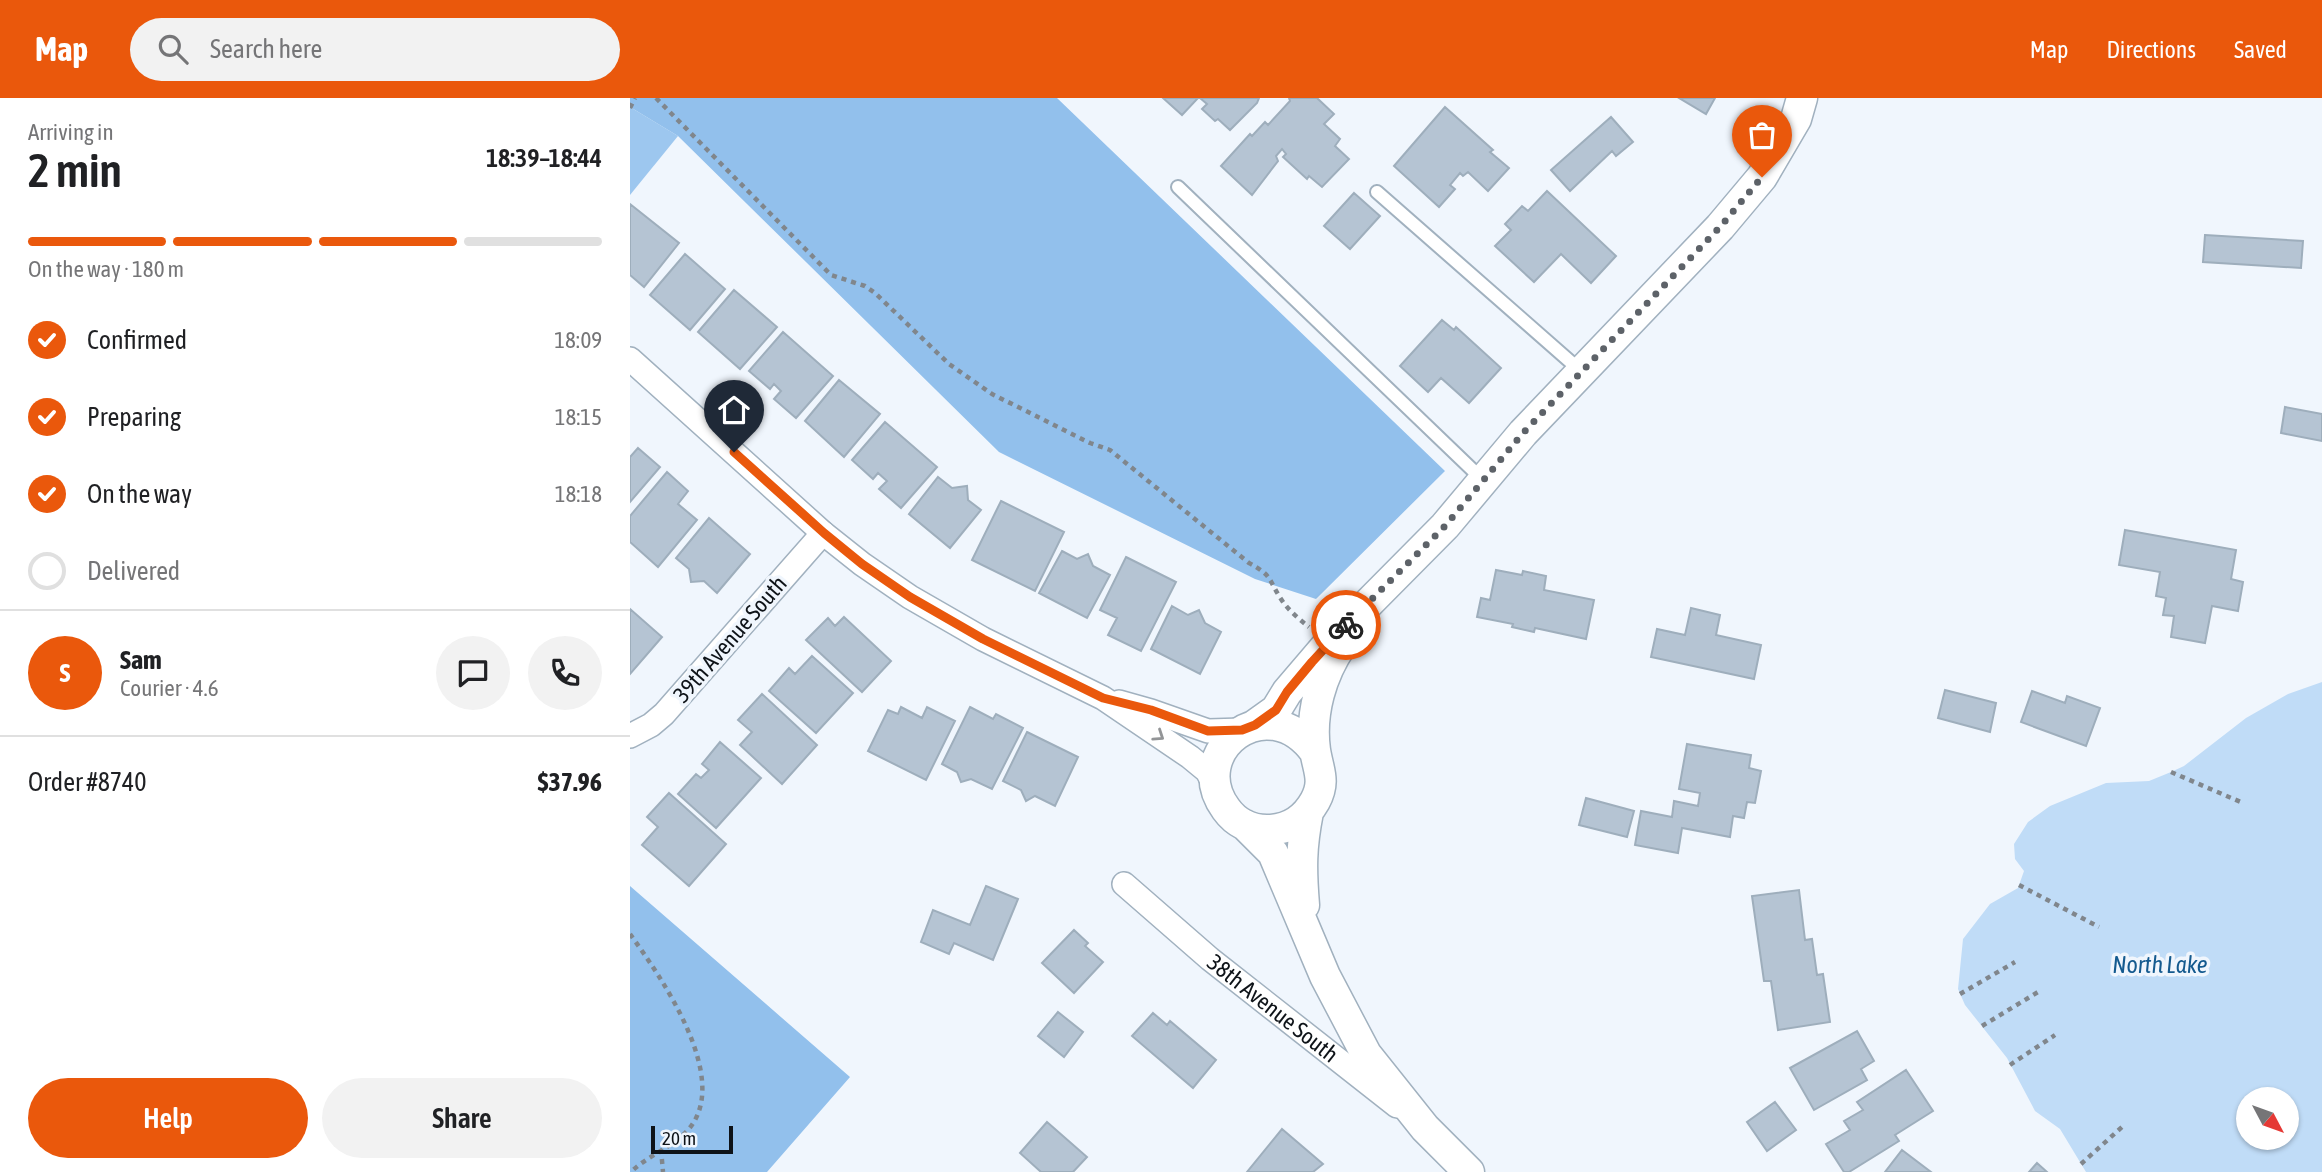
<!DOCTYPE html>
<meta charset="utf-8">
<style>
:root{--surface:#fff;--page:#f2f2f2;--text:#202124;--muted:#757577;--line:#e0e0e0;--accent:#ea580c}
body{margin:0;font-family:"Asap Condensed",sans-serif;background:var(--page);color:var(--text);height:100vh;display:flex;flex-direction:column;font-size:26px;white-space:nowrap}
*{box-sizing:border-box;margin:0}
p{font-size:23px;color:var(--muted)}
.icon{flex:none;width:38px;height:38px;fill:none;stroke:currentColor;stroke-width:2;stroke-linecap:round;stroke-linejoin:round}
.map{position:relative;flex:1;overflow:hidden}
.details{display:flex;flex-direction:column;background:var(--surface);width:630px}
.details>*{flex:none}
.needle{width:46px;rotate:131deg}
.tools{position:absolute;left:1606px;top:989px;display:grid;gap:14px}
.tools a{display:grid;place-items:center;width:63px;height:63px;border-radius:50%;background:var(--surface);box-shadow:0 2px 5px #0004;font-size:35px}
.scale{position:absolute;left:21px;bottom:18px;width:82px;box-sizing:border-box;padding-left:7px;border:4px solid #0e1318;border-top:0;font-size:19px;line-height:24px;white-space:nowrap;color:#0e1318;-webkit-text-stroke:5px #f0f6fd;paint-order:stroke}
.pin{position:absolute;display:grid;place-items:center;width:60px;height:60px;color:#fff;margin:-72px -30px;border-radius:50% 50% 50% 0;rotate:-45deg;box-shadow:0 0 7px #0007}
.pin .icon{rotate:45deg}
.courier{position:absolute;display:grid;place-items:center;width:70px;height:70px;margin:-35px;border:5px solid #ea580c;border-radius:50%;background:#fff;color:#222;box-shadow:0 2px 9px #0007}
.headline em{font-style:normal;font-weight:600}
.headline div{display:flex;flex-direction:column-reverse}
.headline{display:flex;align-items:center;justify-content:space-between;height:119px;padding:0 28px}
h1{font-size:46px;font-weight:600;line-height:52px}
.bar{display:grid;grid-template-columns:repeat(4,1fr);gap:10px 7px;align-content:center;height:84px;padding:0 28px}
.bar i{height:9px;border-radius:5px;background:var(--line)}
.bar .active{background:var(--accent)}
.bar p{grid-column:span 4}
.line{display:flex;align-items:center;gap:18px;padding:0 28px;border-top:2px solid var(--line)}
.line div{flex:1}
.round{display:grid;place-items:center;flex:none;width:74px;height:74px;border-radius:37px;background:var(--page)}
ol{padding:0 28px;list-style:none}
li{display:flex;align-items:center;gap:21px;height:77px}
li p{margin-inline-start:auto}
li .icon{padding:7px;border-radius:50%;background:var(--accent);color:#fff;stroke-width:4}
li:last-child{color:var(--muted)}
li i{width:38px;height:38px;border:4px solid var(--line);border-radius:50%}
.primary-button{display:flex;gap:14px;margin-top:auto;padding:14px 28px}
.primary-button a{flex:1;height:80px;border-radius:42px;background:var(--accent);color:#fff;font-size:28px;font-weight:600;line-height:80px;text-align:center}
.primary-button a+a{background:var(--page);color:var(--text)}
header{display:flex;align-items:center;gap:42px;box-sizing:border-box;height:98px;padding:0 35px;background:var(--accent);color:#fff}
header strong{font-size:33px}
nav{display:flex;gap:38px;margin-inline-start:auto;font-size:24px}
.search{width:490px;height:63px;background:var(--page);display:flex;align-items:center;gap:18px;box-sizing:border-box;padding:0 24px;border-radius:38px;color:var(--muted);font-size:26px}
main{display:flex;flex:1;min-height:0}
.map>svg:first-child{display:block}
</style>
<header>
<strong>Map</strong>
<div class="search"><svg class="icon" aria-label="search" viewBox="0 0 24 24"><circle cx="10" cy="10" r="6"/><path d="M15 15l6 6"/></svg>Search here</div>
<nav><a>Map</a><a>Directions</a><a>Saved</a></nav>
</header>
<main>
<section class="details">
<div class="headline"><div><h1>2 min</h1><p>Arriving in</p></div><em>18:39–18:44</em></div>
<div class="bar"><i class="active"></i><i class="active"></i><i class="active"></i><i></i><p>On the way · 180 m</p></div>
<ol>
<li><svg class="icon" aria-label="check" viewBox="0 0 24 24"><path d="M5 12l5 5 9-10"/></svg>Confirmed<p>18:09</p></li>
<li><svg class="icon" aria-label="check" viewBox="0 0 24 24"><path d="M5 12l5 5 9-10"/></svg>Preparing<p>18:15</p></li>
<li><svg class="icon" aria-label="check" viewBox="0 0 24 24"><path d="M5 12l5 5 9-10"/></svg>On the way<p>18:18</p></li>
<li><i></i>Delivered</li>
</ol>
<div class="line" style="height:126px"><b class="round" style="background:var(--accent);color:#fff">S</b><div><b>Sam</b><p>Courier · 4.6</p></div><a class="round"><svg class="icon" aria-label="chat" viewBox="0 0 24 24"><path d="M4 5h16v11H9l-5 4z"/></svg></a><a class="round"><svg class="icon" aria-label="phone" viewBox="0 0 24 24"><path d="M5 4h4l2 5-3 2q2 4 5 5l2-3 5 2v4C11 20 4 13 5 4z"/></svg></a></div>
<div class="line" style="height:91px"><div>Order #8740</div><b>$37.96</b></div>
<div class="primary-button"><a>Help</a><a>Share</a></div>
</section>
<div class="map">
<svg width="1692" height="1074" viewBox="0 0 1692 1074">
<rect width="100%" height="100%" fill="#f0f6fd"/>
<path fill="#9dc7ef" d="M0,9L48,38L0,97Z"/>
<path fill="#92c0ec" d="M0,0H427L815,373L686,501L625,481L369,354L48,38L0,9Z
M0,788L220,979L137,1074H0Z"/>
<path fill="#c0dcf7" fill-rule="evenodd" d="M1692,584V1074H1456L1430,1031L1405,1013L1377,960L1335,907L1328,891L1333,841L1360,806L1388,790L1394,773L1385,761L1384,746L1398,724L1420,708L1476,685L1519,683L1541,674L1554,668L1616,620L1658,596ZM1619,1001H1657V1040H1619Z"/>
<path fill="#b5c4d3" stroke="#9eaebc" stroke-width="2" d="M533,0H568L552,17Z
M570,0H629L627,5L600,32L588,21L585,23L572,11L577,6Z
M687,0L704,16L694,26L710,41L705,48L719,61L692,89L679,78L677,81L653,59L656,56L652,51L646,58L648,63L622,97L591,68L620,36L622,38L635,24L638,27L660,3L659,0Z
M1049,0H1085L1076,16Z
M815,9L863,52L860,54L879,70L858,93L838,74L833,78L830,75L820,87L825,91L809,109L764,68Z
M981,19L1003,44L986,58L982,53L940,93L921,72Z
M917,93L986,158L961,185L931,156L904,184L865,148L881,132L875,126L892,108L898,113Z
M724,95L750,118L720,151L694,128Z
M0,106L49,145L14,189L0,177Z
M1575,137L1673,143L1671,170L1573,164Z
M55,156L95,191L60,232L20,197Z
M104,192L147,229L110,271L68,234Z
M812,222L824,232L826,229L871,270L839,305L811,280L798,294L770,268Z
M153,234L203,278L166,320L144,301L151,293L144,286L140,291L119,273Z
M209,282L250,316L214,359L175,323Z
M1655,309L1692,316V343L1651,335Z
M255,324L307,369L271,410L249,391L257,383L248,375L243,381L222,362Z
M8,350L30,369L0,404V359Z
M37,374L58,393L48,406L67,422L28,469L0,444V418Z
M308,379L322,390L337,388L338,402L351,412L320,450L279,416Z
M371,403L434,434L405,493L342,462Z
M79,420L120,456L87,495L74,483L61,484L59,471L46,460Z
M1495,432L1606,452L1601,481L1613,484L1608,513L1582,508L1575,545L1541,539L1544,518L1533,517L1536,500L1526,498L1530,474L1489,467Z
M432,453L447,461L458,456L463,468L480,477L457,520L409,495Z
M496,459L546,484L511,553L478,537L487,520L470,512Z
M866,472L892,477L893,473L916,478L914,492L964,502L956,541L905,530L904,534L882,529L883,526L847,519L851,500L860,502Z
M542,508L558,517L569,512L575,525L591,534L570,576L521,551Z
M1061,510L1090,517L1086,537L1131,547L1124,581L1021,559L1027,531L1055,537Z
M0,511L32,539L0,576Z
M214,519L261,563L232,594L176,542L198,520L205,528Z
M182,558L223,595L186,635L139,593L159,570L165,576Z
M1315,592L1366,605L1360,634L1308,620Z
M1402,593L1435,605L1437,598L1470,610L1456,648L1391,624Z
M132,596L187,647L152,686L110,647L122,634L108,622Z
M271,609L292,620L297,609L325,623L296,682L238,653L258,612L268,616Z
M340,609L363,621L366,616L393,630L362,691L341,681L331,684L327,674L312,666Z
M397,634L448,659L425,708L405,698L396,703L391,692L373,683Z
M90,644L131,680L86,730L48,696L66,676L71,680L79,672L72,666Z
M1057,646L1121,657L1119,670L1131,673L1125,705L1117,704L1114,720L1103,718L1100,739L1052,730L1048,755L1005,747L1011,713L1042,719L1044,703L1068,708L1070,695L1049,691Z
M39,695L96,746L59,788L12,747L28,729L17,719Z
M956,700L1004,713L997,739L949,727Z
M356,788L388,801L363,862L324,845L319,856L291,844L303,812L340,827Z
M1169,792L1175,842L1182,841L1187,877L1193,876L1200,924L1148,932L1141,883H1134L1122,798Z
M444,832L458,845L455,848L473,864L444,895L412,865Z
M428,914L453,934L434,959L408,938Z
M523,915L537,927L540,923L586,962L563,990L502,938Z
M1227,933L1244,963L1231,971L1237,982L1184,1012L1160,970Z
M1276,972L1303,1013L1265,1037L1269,1043L1219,1074H1214L1196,1046L1220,1032L1214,1023L1233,1012L1227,1004Z
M1145,1004L1166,1032L1137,1053L1117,1024Z
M417,1024L457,1059L443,1074H411L390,1055Z
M652,1031L693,1066L683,1074H617Z
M1272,1052L1301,1074H1255Z
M1407,1065L1417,1074H1399Z"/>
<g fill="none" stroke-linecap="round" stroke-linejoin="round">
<defs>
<path id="service" d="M548,89L853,382
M747,94L952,274"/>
<g id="minor">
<path d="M0,261L193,435L232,466L280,499L353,541L473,600L560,659L577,673L585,688"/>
<path d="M489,604L521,613L578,633L612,632"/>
<path d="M0,638L21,627L34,616L193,435"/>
<path id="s1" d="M494,786L580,861L767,1008"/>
</g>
<path id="tertiary" d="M625,627L646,612L657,594L698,546L815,428L893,335L1090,129L1132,79L1166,21L1172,0
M685,654C637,588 554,654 596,711C606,725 621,732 637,732C658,732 675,721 685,703C696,683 688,672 685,652C680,615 691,577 712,546
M615,727L643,755L695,878L736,956L795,1030L839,1074
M674,807C671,771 671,749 678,714"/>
</defs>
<use href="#service" stroke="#a1b1bf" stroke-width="16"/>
<use href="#minor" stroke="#a1b1bf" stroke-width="26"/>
<use href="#tertiary" stroke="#a1b1bf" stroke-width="33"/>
<path stroke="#80868c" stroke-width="4.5" stroke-dasharray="5 5" stroke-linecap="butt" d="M26,0L201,177L235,188L245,195L319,266L362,296L460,345L480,352L619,465C643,478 638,481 651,501C658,512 669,521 679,529
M0,10L5,0
M1541,674L1613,705
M1389,787L1469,829
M0,836C31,879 104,983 57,1033C41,1050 17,1058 1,1074
M1330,896L1385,864
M1352,928L1408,894
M1380,967L1425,937
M31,1051L33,1074
M1451,1066L1492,1029"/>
<use href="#service" stroke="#fff" stroke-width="12"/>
<use href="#minor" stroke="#fff" stroke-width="23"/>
<use href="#tertiary" stroke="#fff" stroke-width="30"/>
</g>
<defs><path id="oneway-chevron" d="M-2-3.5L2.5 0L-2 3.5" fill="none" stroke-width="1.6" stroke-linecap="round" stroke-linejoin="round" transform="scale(1.75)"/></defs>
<use stroke="#939597" href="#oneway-chevron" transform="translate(529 638) rotate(34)"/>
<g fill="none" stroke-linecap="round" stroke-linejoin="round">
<path stroke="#5d6268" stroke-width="7" stroke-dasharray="0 12.6" d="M716,527L815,428L893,335L1090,129L1132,79"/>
<path stroke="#ea580c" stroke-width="9" d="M104,354L194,435L232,466L280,499L353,541L473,600L521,612L578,633L612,632L625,627L646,612L657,594L682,564L716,527"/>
</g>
<g text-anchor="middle" stroke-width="7" stroke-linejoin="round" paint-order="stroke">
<g font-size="23" fill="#0e1318" stroke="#f0f6fd">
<text transform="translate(100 541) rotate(-49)" y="8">39th Avenue South</text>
<text dy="8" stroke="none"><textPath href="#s1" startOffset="194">38th Avenue South</textPath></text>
</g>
<g font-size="24" font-style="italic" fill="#145a8f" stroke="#f0f6fd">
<text x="1530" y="875">North Lake</text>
</g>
</g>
</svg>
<div class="tools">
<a><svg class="needle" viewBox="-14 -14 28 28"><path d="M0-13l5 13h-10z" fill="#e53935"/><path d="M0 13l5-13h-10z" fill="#757577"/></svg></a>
</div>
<div class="scale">20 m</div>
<div class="pin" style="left:1132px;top:79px;background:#ea580c"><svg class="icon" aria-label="bag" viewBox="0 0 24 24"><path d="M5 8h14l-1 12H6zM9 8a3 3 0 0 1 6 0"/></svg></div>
<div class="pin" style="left:104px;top:354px;background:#1f2937"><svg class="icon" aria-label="home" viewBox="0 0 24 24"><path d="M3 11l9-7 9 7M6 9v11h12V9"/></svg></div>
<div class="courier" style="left:716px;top:527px"><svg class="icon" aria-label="bike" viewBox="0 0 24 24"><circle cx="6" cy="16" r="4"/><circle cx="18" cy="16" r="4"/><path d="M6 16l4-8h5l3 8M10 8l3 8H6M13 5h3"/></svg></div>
</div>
</main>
